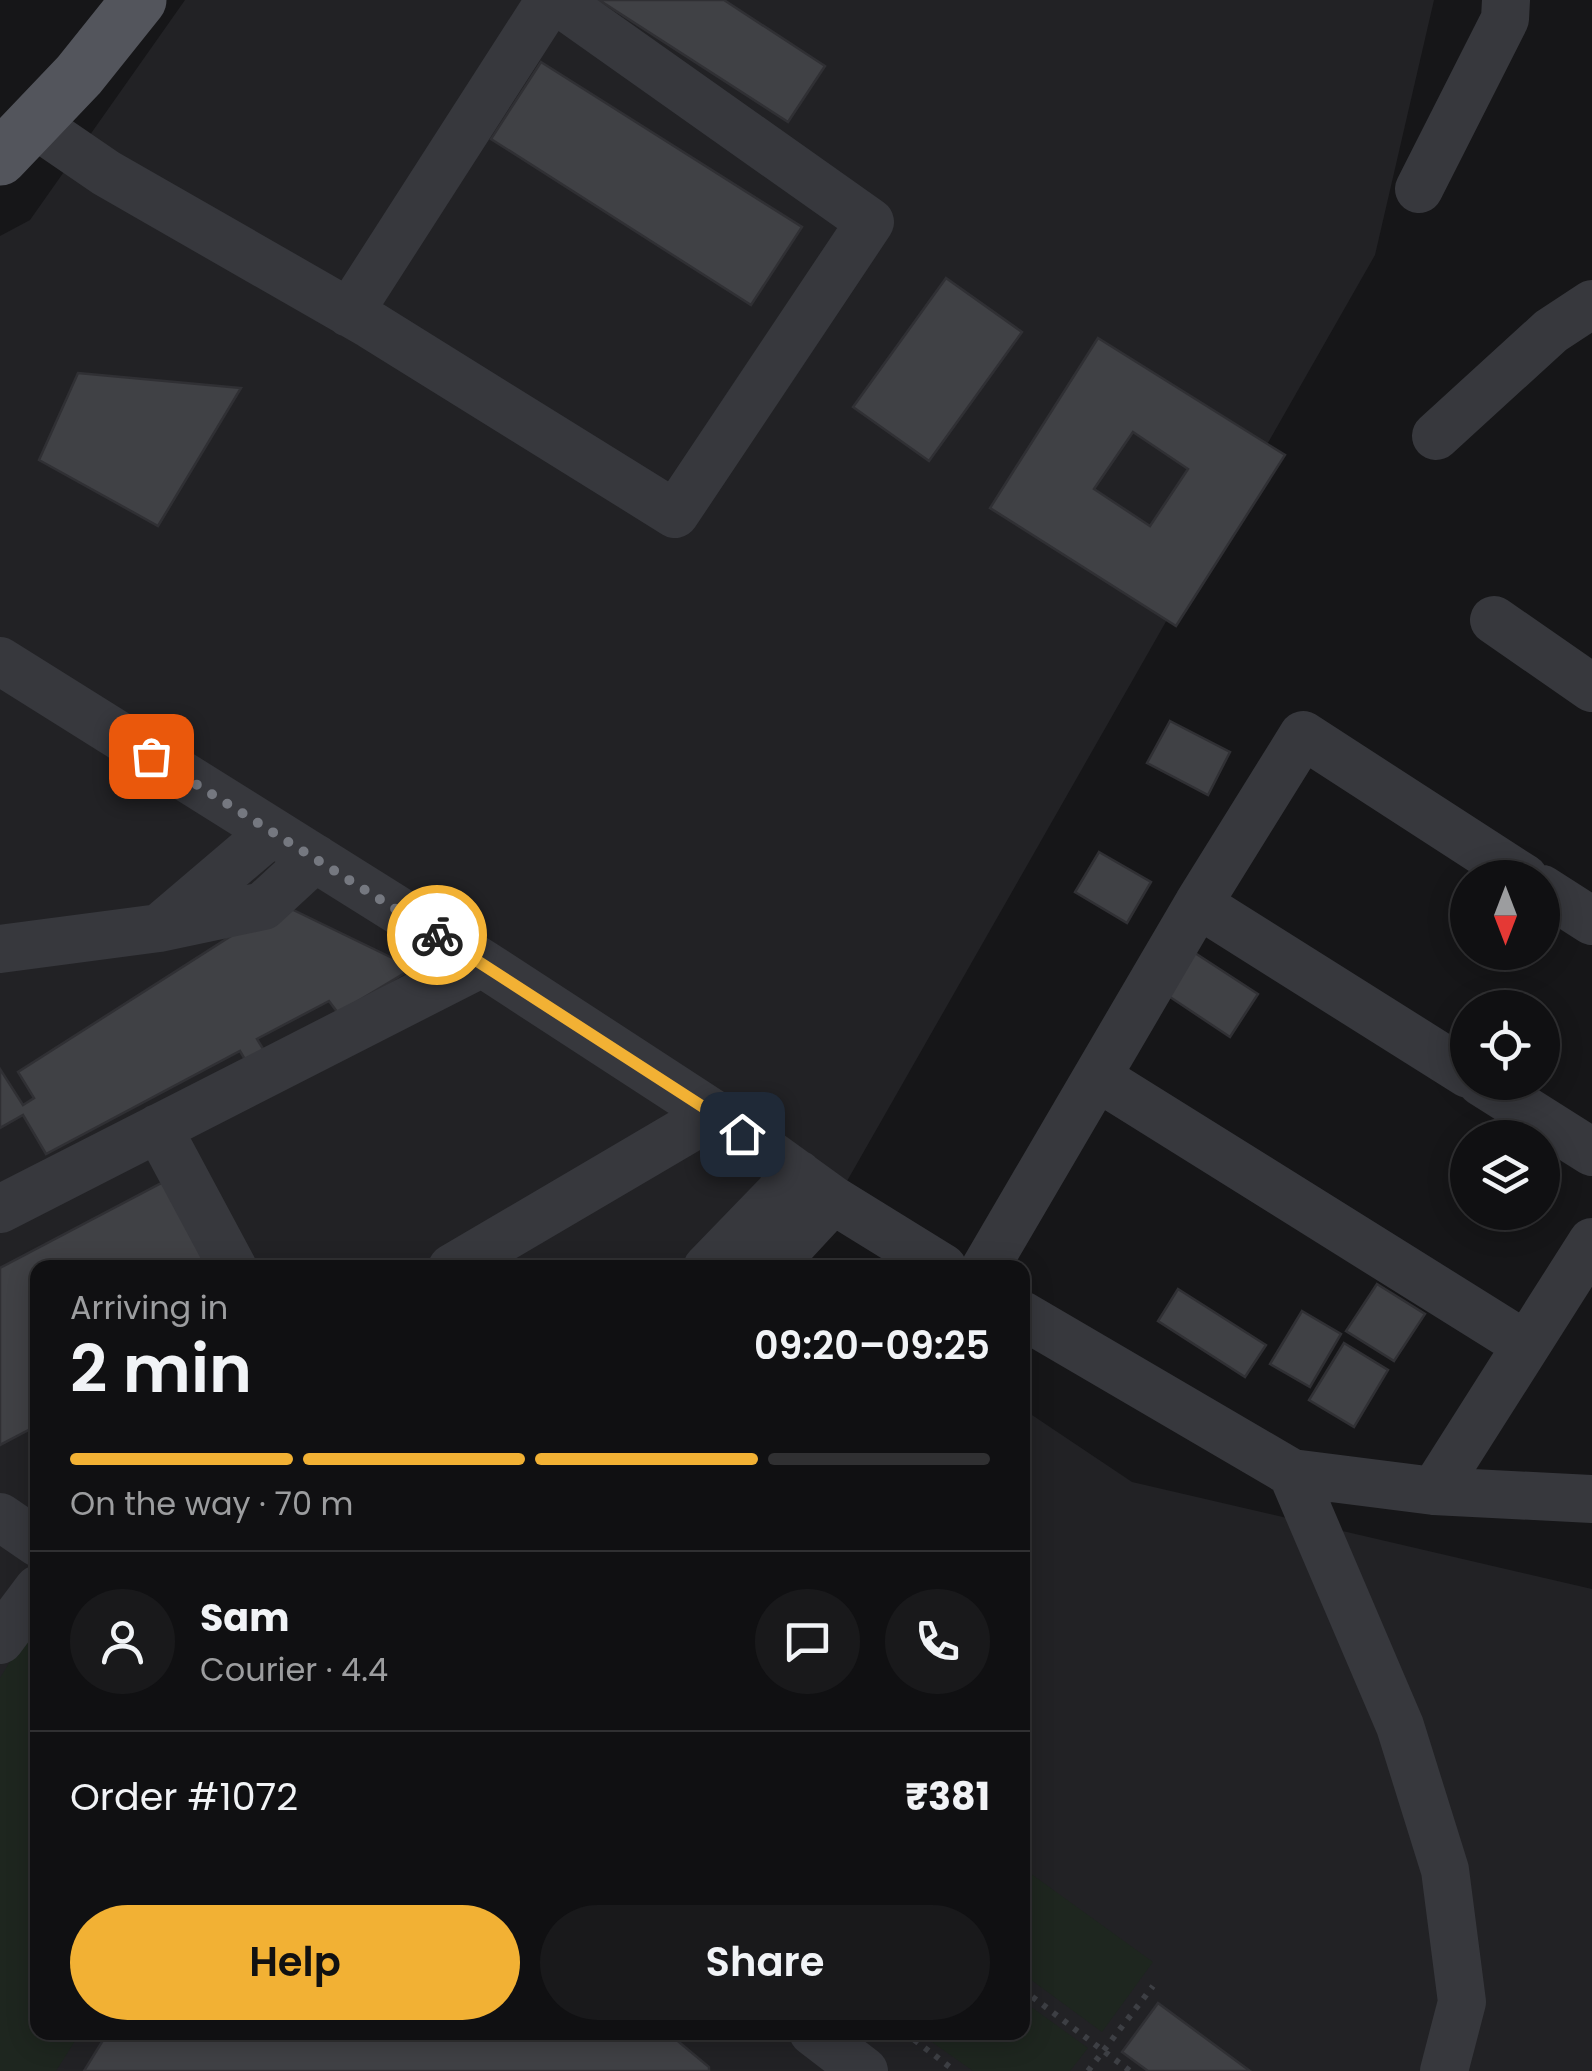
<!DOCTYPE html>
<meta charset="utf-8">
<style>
:root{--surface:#101012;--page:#19191b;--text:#f1f3f6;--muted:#9c9d9f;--line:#303032;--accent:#f2b134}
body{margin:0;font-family:Poppins,sans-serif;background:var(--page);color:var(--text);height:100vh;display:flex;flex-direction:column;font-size:38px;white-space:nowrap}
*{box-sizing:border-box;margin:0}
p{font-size:32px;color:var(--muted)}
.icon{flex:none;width:55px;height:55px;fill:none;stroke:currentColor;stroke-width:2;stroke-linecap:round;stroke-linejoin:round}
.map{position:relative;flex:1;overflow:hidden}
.panel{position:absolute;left:30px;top:1260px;width:1000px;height:780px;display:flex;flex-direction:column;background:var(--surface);border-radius:20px;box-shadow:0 5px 25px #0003,0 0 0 2px var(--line)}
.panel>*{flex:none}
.needle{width:65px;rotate:180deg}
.controls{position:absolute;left:1450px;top:860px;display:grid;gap:20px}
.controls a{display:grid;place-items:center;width:110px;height:110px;border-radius:50%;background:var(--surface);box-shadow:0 5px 25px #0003,0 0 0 2px var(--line);font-size:50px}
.pin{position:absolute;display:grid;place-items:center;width:85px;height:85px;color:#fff;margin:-42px;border-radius:20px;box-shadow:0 5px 15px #0006}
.courier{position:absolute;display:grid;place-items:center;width:100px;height:100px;margin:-50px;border:8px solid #f2b134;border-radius:50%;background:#fff;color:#222;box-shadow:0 2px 12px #0007}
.head em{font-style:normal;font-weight:600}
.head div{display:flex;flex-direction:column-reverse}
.head{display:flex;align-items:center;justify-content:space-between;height:170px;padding:0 40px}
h1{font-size:65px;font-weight:600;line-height:75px}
.bar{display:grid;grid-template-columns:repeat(4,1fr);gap:15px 10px;align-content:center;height:120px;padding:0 40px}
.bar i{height:12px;border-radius:8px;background:var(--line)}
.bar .current{background:var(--accent)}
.bar p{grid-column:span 4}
.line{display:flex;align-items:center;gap:25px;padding:0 40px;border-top:2px solid var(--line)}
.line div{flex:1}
.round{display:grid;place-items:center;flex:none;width:105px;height:105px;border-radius:52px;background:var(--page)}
.cta{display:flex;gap:20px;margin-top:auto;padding:20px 40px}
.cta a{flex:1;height:115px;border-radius:60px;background:var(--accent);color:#111;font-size:40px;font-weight:600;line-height:115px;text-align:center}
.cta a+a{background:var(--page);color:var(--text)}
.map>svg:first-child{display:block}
</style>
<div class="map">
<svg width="1592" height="2071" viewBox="0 0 1592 2071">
<rect width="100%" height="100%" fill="#161618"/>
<path fill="#222225" d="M185,0H1434L1375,255L802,1260L812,1267L38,1268V2032H1022L1023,1409L1132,1482L1592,1589V2071H0V236L30,220Z"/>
<path fill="#1e261f" d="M37,1617L38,2032L80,2033L56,2071H0V1678Z
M1023,1868L1153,1962L1102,2032L1023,1974Z
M1023,2001L1088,2048L1070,2071H973L919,2033L1022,2032Z"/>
<path fill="#404145" stroke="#303034" stroke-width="2.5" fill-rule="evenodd" d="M599,0H724L825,66L788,122Z
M541,62L802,227L751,305L491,139Z
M946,278L1022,332L929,461L853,407Z
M1098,338L1285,455L1176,626L990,508ZM1133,432L1188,469L1150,526L1094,489Z
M78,373L241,388L158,526L39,460Z
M1170,721L1230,752L1208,795L1147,763Z
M1099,852L1151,882L1127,923L1075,892Z
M281,904L413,968L338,1013L329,1001L257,1039L265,1052L247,1063L240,1051L46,1154L23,1115L0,1128V1069L23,1105L34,1098L18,1072Z
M1195,953L1258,994L1230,1037L1167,995Z
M171,1178L219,1268H38V1425L0,1445V1268Z
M1377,1284L1425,1314L1394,1361L1346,1331Z
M1178,1289L1266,1345L1245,1377L1158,1321Z
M1302,1311L1341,1334L1310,1387L1270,1364Z
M1344,1343L1388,1370L1354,1427L1309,1400Z
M1158,2003L1250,2071H1148L1122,2052Z
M108,2032H667L709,2067V2071H84Z"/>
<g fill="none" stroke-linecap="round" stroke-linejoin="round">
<path stroke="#3d3f44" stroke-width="6" stroke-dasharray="5 8" stroke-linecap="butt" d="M1022,1989L1130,2071
M904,2032L955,2071
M1088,2071L1153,1986"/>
<path stroke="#37383d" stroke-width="48" d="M33,123L106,173L371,325L675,514L870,222L556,0
M1419,189L1505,19L1506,0
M349,313L550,0
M1436,436L1551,331L1592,304
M1494,620L1592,688
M0,661L482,963L714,1114L833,1200L943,1268
M1542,889L1592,921
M1198,904L1468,1074
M165,923L272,832
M0,949L159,928L263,906L315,858
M1097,1077L1526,1345
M1481,1082L1592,1152
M158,1128L233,1268
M0,1209L482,963
M452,1268L714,1114
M707,1268L798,1174
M770,1268L833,1200
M985,1268L1198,904L1303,735L1524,878
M1022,1315L1292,1473L1434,1491L1592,1499
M1292,1473L1400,1726L1445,1870L1462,2002L1444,2071
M1434,1491L1592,1242
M0,1517L38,1543
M0,1640L38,1589
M813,2032L864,2071"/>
<path stroke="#53555c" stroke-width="55" d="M0,158L79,75L139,0"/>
</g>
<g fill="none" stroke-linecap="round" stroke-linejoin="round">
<path stroke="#757880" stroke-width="10" stroke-dasharray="0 18" d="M151,756L437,935"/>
<path stroke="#f2b134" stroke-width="12" d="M437,935L714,1114L742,1134"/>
</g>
</svg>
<div class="controls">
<a><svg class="needle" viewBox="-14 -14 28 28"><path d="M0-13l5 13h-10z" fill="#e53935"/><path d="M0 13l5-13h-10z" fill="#9c9d9f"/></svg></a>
<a><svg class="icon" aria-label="locate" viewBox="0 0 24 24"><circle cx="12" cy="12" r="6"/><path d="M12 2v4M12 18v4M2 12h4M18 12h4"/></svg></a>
<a><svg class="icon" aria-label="layers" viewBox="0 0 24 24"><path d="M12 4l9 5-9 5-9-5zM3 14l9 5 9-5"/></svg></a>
</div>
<div class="pin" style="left:151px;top:756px;background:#ea580c"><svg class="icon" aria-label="bag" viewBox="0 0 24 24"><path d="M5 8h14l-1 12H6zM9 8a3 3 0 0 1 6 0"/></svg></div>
<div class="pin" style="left:742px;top:1134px;background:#1f2937"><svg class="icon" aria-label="home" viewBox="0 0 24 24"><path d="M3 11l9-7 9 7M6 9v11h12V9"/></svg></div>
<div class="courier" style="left:437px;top:935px"><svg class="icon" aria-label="bike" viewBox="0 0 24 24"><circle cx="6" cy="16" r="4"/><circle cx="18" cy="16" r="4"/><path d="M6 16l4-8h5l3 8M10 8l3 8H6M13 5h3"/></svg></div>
<section class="panel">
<div class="head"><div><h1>2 min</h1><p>Arriving in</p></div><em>09:20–09:25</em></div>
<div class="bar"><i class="current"></i><i class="current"></i><i class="current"></i><i></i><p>On the way · 70 m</p></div>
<div class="line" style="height:180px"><a class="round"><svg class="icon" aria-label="person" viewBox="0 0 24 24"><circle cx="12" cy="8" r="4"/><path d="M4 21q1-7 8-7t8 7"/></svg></a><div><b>Sam</b><p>Courier · 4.4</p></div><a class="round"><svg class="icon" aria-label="chat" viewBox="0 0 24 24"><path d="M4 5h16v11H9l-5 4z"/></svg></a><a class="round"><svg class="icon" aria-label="phone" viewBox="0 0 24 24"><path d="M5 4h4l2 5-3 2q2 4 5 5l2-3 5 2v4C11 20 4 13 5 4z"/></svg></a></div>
<div class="line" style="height:130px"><div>Order #1072</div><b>₹381</b></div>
<div class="cta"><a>Help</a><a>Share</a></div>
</section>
</div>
